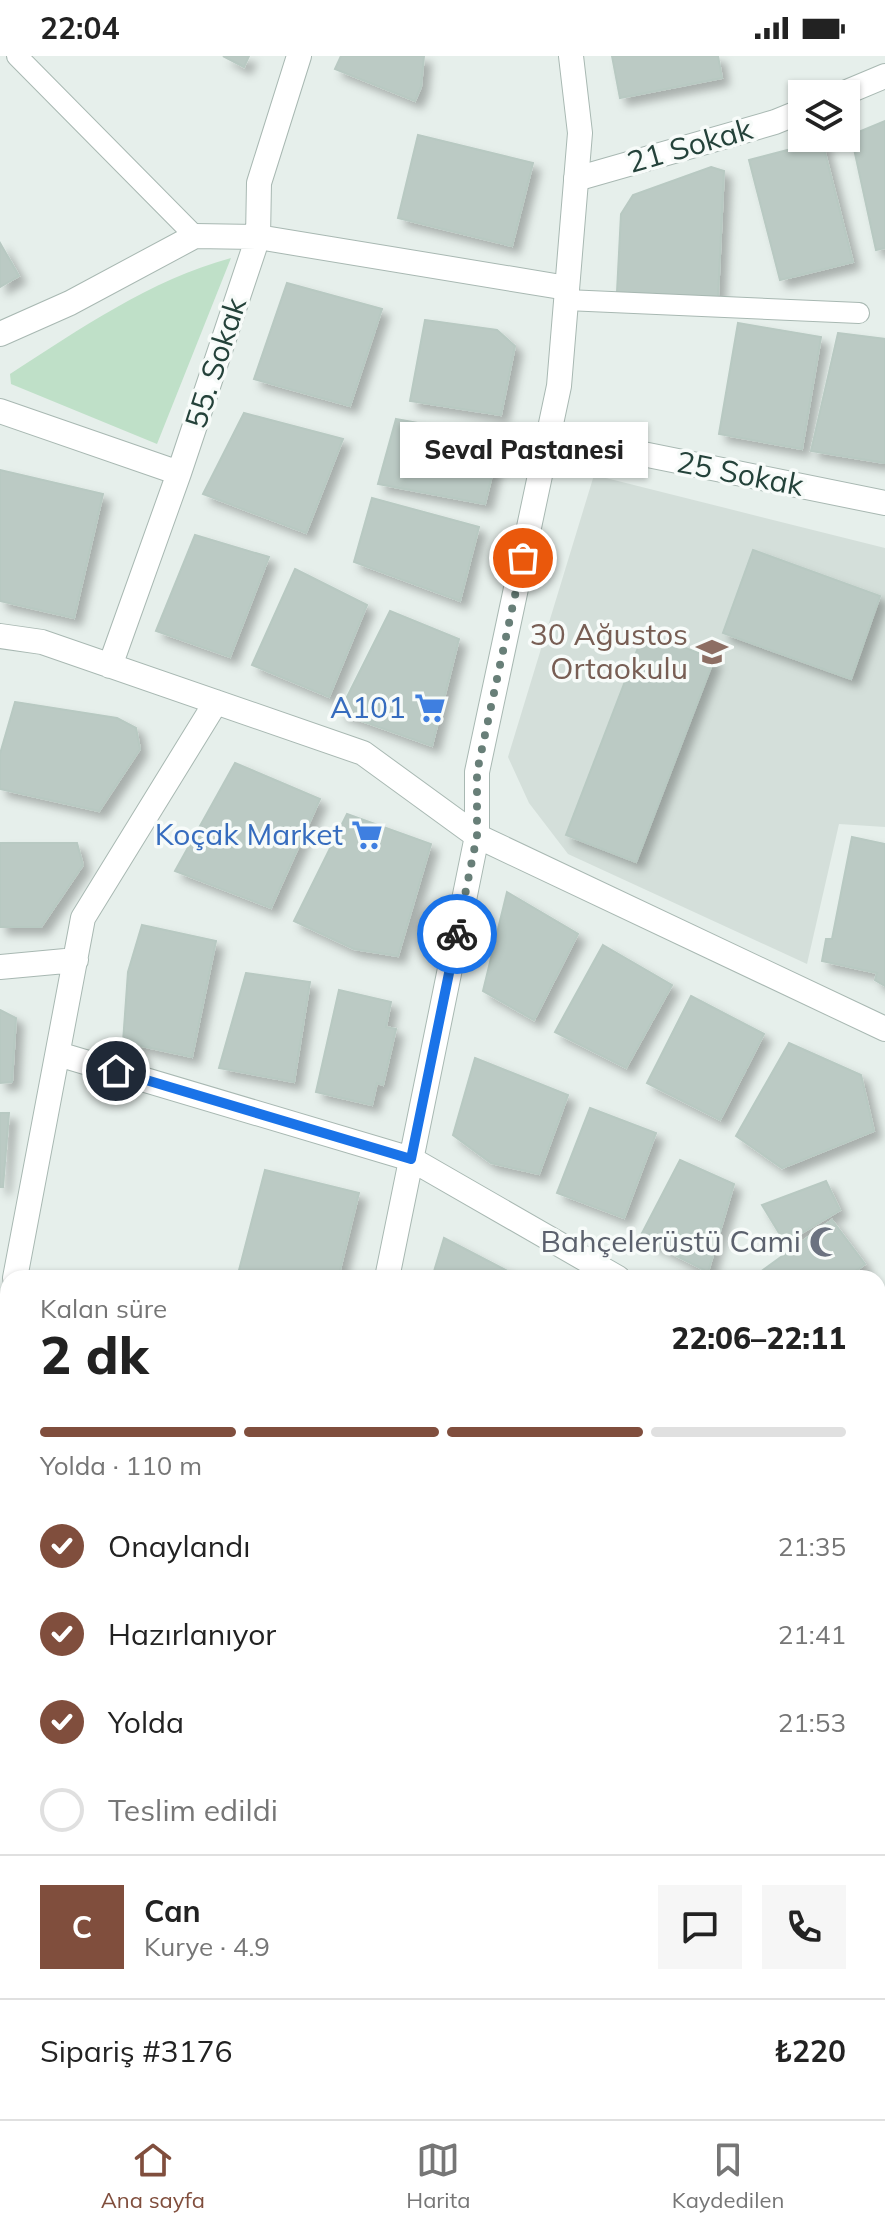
<!DOCTYPE html>
<html lang="tr">
<meta charset="utf-8">
<style>
:root{--surface:#fff;--page:#f6f6f6;--text:#222;--muted:#767676;--line:#e0e0e0;--accent:#804e3d}
body{margin:0;font-family:Mulish,sans-serif;background:var(--page);color:var(--text);height:100vh;display:flex;flex-direction:column;font-size:30px;white-space:nowrap}
*{box-sizing:border-box;margin:0}
p{font-size:26px;color:var(--muted)}
.icon{flex:none;width:44px;height:44px;fill:none;stroke:currentColor;stroke-width:2;stroke-linecap:round;stroke-linejoin:round}
.map{position:relative;flex:1;overflow:hidden}
.side{position:absolute;left:0px;top:1214px;width:886px;height:850px;display:flex;flex-direction:column;background:var(--surface);border-radius:24px 24px 0 0;box-shadow:0 2px 6px #0004}
.side>*{flex:none}
.buttons{position:absolute;left:788px;top:24px;display:grid;gap:16px}
.buttons a{display:grid;place-items:center;width:72px;height:72px;border-radius:0px;background:var(--surface);box-shadow:0 2px 6px #0004;font-size:40px}
.pin{position:absolute;display:grid;place-items:center;width:68px;height:68px;color:#fff;margin:-34px;border:4px solid #fff;border-radius:50%;box-shadow:0 2px 8px #0007}
.courier{position:absolute;display:grid;place-items:center;width:80px;height:80px;margin:-40px;border:6px solid #1a73e8;border-radius:50%;background:#fff;color:#222;box-shadow:0 2px 10px #0007}
.bubble{position:absolute;height:56px;border-radius:0px;background:var(--surface);box-shadow:0 2px 6px #0004;font-size:26px;font-weight:800;line-height:56px;text-align:center}
.head em{font-style:normal;font-weight:800}
.head div{display:flex;flex-direction:column-reverse}
.head{display:flex;align-items:center;justify-content:space-between;height:136px;padding:0 40px}
h1{font-size:52px;font-weight:800;line-height:60px}
.bar{display:grid;grid-template-columns:repeat(4,1fr);gap:12px 8px;align-content:center;height:96px;padding:0 40px}
.bar i{height:10px;border-radius:6px;background:var(--line)}
.bar .current{background:var(--accent)}
.bar p{grid-column:span 4}
.line{display:flex;align-items:center;gap:20px;padding:0 40px;border-top:2px solid var(--line)}
.line div{flex:1}
.round{display:grid;place-items:center;flex:none;width:84px;height:84px;border-radius:0px;background:var(--page)}
ol{padding:0 40px;list-style:none}
li{display:flex;align-items:center;gap:24px;height:88px}
li p{margin-inline-start:auto}
li .icon{padding:8px;border-radius:50%;background:var(--accent);color:#fff;stroke-width:4}
li:last-child{color:var(--muted)}
li i{width:44px;height:44px;border:4px solid var(--line);border-radius:50%}
.status{display:flex;justify-content:space-between;align-items:center;height:56px;padding:0 40px;background:var(--surface);direction:ltr}
.status svg{height:22px;fill:currentColor}
.tab-bar{display:flex;justify-content:space-around;align-items:center;height:112px;border-top:2px solid var(--line);background:var(--surface);font-size:22px;color:var(--muted)}
.tab-bar a{display:grid;justify-items:center;gap:4px}
.tab-bar .current{color:var(--accent)}
.map>svg:first-child{display:block}
</style>
<div class="status"><b>22:04</b><svg viewBox="0 0 49 12"><path d="M0 12V9h3v3zM5 12V6h3v6zM10 12V3h3v9zM15 12V0h3v12zM26 1h20v11H26zM47 4h2v5h-2z"/></svg></div>
<div class="map">
<svg width="885" height="2063" viewBox="0 0 885 2063">
<defs>
<filter id="shadow"><feDropShadow dx="7" dy="7" stdDeviation="4" flood-color="#0004"/></filter>
</defs>
<rect width="100%" height="100%" fill="#e6efeb"/>
<path fill="#d4dfda" d="M594,419L885,492V771L839,768L807,908L568,798L529,747L508,701Z"/>
<path fill="#bfe0c8" d="M231,202L157,388L11,328L10,318C80,273 150,224 231,202Z"/>
<path fill="#bbcac4" stroke="#b8c9c2" stroke-width="2" filter="url(#shadow)" d="M223,0H249L244,11Z
M341,0H424L421,31L415,45L335,13Z
M612,0H718L722,22L620,42Z
M885,65V192L876,194L851,79Z
M418,79L533,107L512,190L398,162Z
M822,85L853,206L780,224L749,104Z
M711,111L724,115L718,241L617,236L621,158L633,139Z
M0,187L19,220L0,231Z
M287,227L382,253L350,350L254,323Z
M425,264L497,274L515,290L501,359L410,345Z
M738,267L821,281L802,393L719,378Z
M838,277L885,283V407L811,395Z
M244,357L343,383L306,477L203,438Z
M396,363L501,382L485,448L378,428Z
M0,414L103,438L74,562L0,545Z
M372,442L479,471L460,545L354,506Z
M195,479L269,501L230,601L156,575Z
M753,494L880,540L851,623L723,577Z
M295,513L367,549L329,641L252,609Z
M390,555L459,583L432,690L339,657Z
M644,576L714,603L636,806L566,779Z
M15,646L117,662L136,672L140,693L99,755L0,733V698Z
M235,707L320,743L271,852L175,815Z
M347,758L431,788L398,900L354,893L294,865Z
M852,781L885,788V930L875,924L877,917L822,905L826,883H832Z
M0,787H77L83,809L41,871H0Z
M507,836L578,878L534,964L483,935Z
M142,869L216,885L192,1001L123,986L128,916Z
M603,889L672,929L626,1012L555,976Z
M246,917L310,926L294,1026L219,1012Z
M339,934L391,946L386,971L396,973L383,1029L377,1027L372,1049L316,1036Z
M691,940L764,978L720,1064L647,1027Z
M0,954L16,962L12,1026L0,1027Z
M789,987L861,1019L874,1075L782,1112L736,1080Z
M475,1002L568,1039L539,1118L491,1107L453,1079Z
M590,1052L656,1077L624,1162L557,1137Z
M0,1057H9L3,1131H0Z
M680,1104L734,1128L708,1216L640,1181Z
M265,1114L359,1137L338,1222H237Z
M826,1125L840,1154L785,1187L762,1149Z
M832,1164L865,1208L846,1222H752Z
M444,1182L519,1221V1222H432Z
M878,1319H885V1390H878Z
M0,1409L8,1411V1437L0,1453Z
M878,1430H885V1525H878Z
M885,1603V1671H878V1604Z
M878,1692H885V1768H878Z
M878,1793L885,1794V1858H878Z
M8,1849V1884L1,1877Z
M878,1880L885,1881V1959L878,1957Z
M0,1913L8,1923V2020L0,2027Z
M878,2047H885V2063H801V2056H878Z
M87,2056H131L137,2063H80Z
M162,2056H259L253,2063H169Z
M469,2056H538L541,2063H468L466,2057Z
M562,2056H640L642,2063H564Z
M674,2056H773L772,2063H674Z"/>
<g fill="none" stroke-linecap="round" stroke-linejoin="round">
<defs>
<path id="service" d="M17,0L195,180
M566,244L859,257"/>
<path id="minor" d="M842,38L885,20
M576,123L775,66L802,55
M0,278L70,247L195,180L258,181L567,232
M0,355L179,417
M549,379L885,447
M0,580L42,586L363,697L477,780L885,973
M110,610L179,417L258,181L259,127L299,0
M0,911L76,904
M58,998L411,1103L618,1222
M15,1222L83,862L216,646
M387,1222L477,780
M878,1282H885
M0,1298L8,1256
M0,1346L8,1350
M878,1573L885,1572
M0,1779L8,1769
M878,1997L885,1999
M311,2063L317,2056
M355,2063L375,2056"/>
<path id="tertiary" d="M477,780V716L559,330L580,77L571,0"/>
</defs>
<use href="#service" stroke="#a8b8b2" stroke-width="22"/>
<use href="#minor" stroke="#a8b8b2" stroke-width="26"/>
<use href="#tertiary" stroke="#a8b8b2" stroke-width="26"/>
<use href="#service" stroke="#fff" stroke-width="20"/>
<use href="#minor" stroke="#fff" stroke-width="24"/>
<use href="#tertiary" stroke="#fff" stroke-width="24"/>
</g>
<g fill="none" stroke-linecap="round" stroke-linejoin="round">
<path stroke="#687f78" stroke-width="8" stroke-dasharray="0 14.4" d="M457,878L477,780V716L523,502"/>
<path stroke="#1a73e8" stroke-width="10" d="M116,1015L411,1103L457,878"/>
</g>
<defs>
<symbol id="school-bare" viewBox="-9 -9 18 18"><path d="M0-5L7-2L0 1L-7-2ZM-4 1L0 2.5L4 1V4Q0 6-4 4Z" fill="#8d6e63" stroke="#f7fbf9" stroke-width="2.5" paint-order="stroke"/></symbol>
<symbol id="supermarket-bare" viewBox="-9 -9 18 18"><path d="M-6-5.5h2.5l.6 2H6L4.5 2H-2.5L-4.4-4H-6ZM-1.5 3.2a1.3 1.3 0 1 0 .1 0ZM3 3.2a1.3 1.3 0 1 0 .1 0Z" fill="#3f7fe0" stroke="#f7fbf9" stroke-width="2.5" paint-order="stroke"/></symbol>
<symbol id="mosque-bare" viewBox="-9 -9 18 18"><path d="M3.5-4.9A6 6 0 1 0 3.5 4.9A5 5 0 1 1 3.5-4.9Z" fill="#6b7280" stroke="#f7fbf9" stroke-width="2.5" paint-order="stroke"/></symbol>
</defs>
<g fill-rule="evenodd">
<use href="#school-bare" x="690" y="574" width="44" height="44"/>
<use href="#supermarket-bare" x="408" y="630" width="44" height="44"/>
<use href="#supermarket-bare" x="345" y="757" width="44" height="44"/>
<use href="#mosque-bare" x="803" y="1164" width="44" height="44"/>
</g>
<g text-anchor="middle" stroke-width="7" stroke-linejoin="round" paint-order="stroke">
<g font-size="30" fill="#24423a" stroke="#f7fbf9">
<text transform="translate(690 90) rotate(-16)" y="10">21 Sokak</text>
<text transform="translate(216 307) rotate(-72)" y="10">55. Sokak</text>
<text transform="translate(740 418) rotate(11)" y="10">25 Sokak</text>
</g>
<g font-size="30" fill="#785e54" stroke="#f7fbf9" text-anchor="end">
<text x="688" y="589">30 Ağustos<tspan x="688" dy="34">Ortaokulu</tspan></text>
</g>
<g font-size="30" fill="#366cbe" stroke="#f7fbf9" text-anchor="end">
<text x="406" y="662">A101</text>
<text x="343" y="789">Koçak Market</text>
</g>
<g font-size="30" fill="#5b616d" stroke="#f7fbf9" text-anchor="end">
<text x="801" y="1196">Bahçelerüstü Cami</text>
</g>
</g>
</svg>
<div class="buttons">
<a><svg class="icon" aria-label="layers" viewBox="0 0 24 24"><path d="M12 4l9 5-9 5-9-5zM3 14l9 5 9-5"/></svg></a>
</div>
<div class="pin" style="left:523px;top:502px;background:#ea580c"><svg class="icon" aria-label="bag" viewBox="0 0 24 24"><path d="M5 8h14l-1 12H6zM9 8a3 3 0 0 1 6 0"/></svg></div>
<div class="pin" style="left:116px;top:1015px;background:#1f2937"><svg class="icon" aria-label="home" viewBox="0 0 24 24"><path d="M3 11l9-7 9 7M6 9v11h12V9"/></svg></div>
<div class="courier" style="left:457px;top:878px"><svg class="icon" aria-label="bike" viewBox="0 0 24 24"><circle cx="6" cy="16" r="4"/><circle cx="18" cy="16" r="4"/><path d="M6 16l4-8h5l3 8M10 8l3 8H6M13 5h3"/></svg></div>
<div class="bubble" style="left:400px;top:366px;width:248px">Seval Pastanesi</div>
<section class="side">
<div class="head"><div><h1>2 dk</h1><p>Kalan süre</p></div><em>22:06–22:11</em></div>
<div class="bar"><i class="current"></i><i class="current"></i><i class="current"></i><i></i><p>Yolda · 110 m</p></div>
<ol>
<li><svg class="icon" aria-label="check" viewBox="0 0 24 24"><path d="M5 12l5 5 9-10"/></svg>Onaylandı<p>21:35</p></li>
<li><svg class="icon" aria-label="check" viewBox="0 0 24 24"><path d="M5 12l5 5 9-10"/></svg>Hazırlanıyor<p>21:41</p></li>
<li><svg class="icon" aria-label="check" viewBox="0 0 24 24"><path d="M5 12l5 5 9-10"/></svg>Yolda<p>21:53</p></li>
<li><i></i>Teslim edildi</li>
</ol>
<div class="line" style="height:144px"><b class="round" style="background:var(--accent);color:#fff">C</b><div><b>Can</b><p>Kurye · 4.9</p></div><a class="round"><svg class="icon" aria-label="chat" viewBox="0 0 24 24"><path d="M4 5h16v11H9l-5 4z"/></svg></a><a class="round"><svg class="icon" aria-label="phone" viewBox="0 0 24 24"><path d="M5 4h4l2 5-3 2q2 4 5 5l2-3 5 2v4C11 20 4 13 5 4z"/></svg></a></div>
<div class="line" style="height:104px"><div>Sipariş #3176</div><b>₺220</b></div>
</section>
</div>
<nav class="tab-bar">
<a class="current"><svg class="icon" aria-label="home" viewBox="0 0 24 24"><path d="M3 11l9-7 9 7M6 9v11h12V9"/></svg>Ana sayfa</a>
<a><svg class="icon" aria-label="map" viewBox="0 0 24 24"><path d="M3 6l6-2 6 2 6-2v14l-6 2-6-2-6 2zM9 4v14M15 6v14"/></svg>Harita</a>
<a><svg class="icon" aria-label="saved" viewBox="0 0 24 24"><path d="M7 4h10v16l-5-4-5 4z"/></svg>Kaydedilen</a>
</nav>
